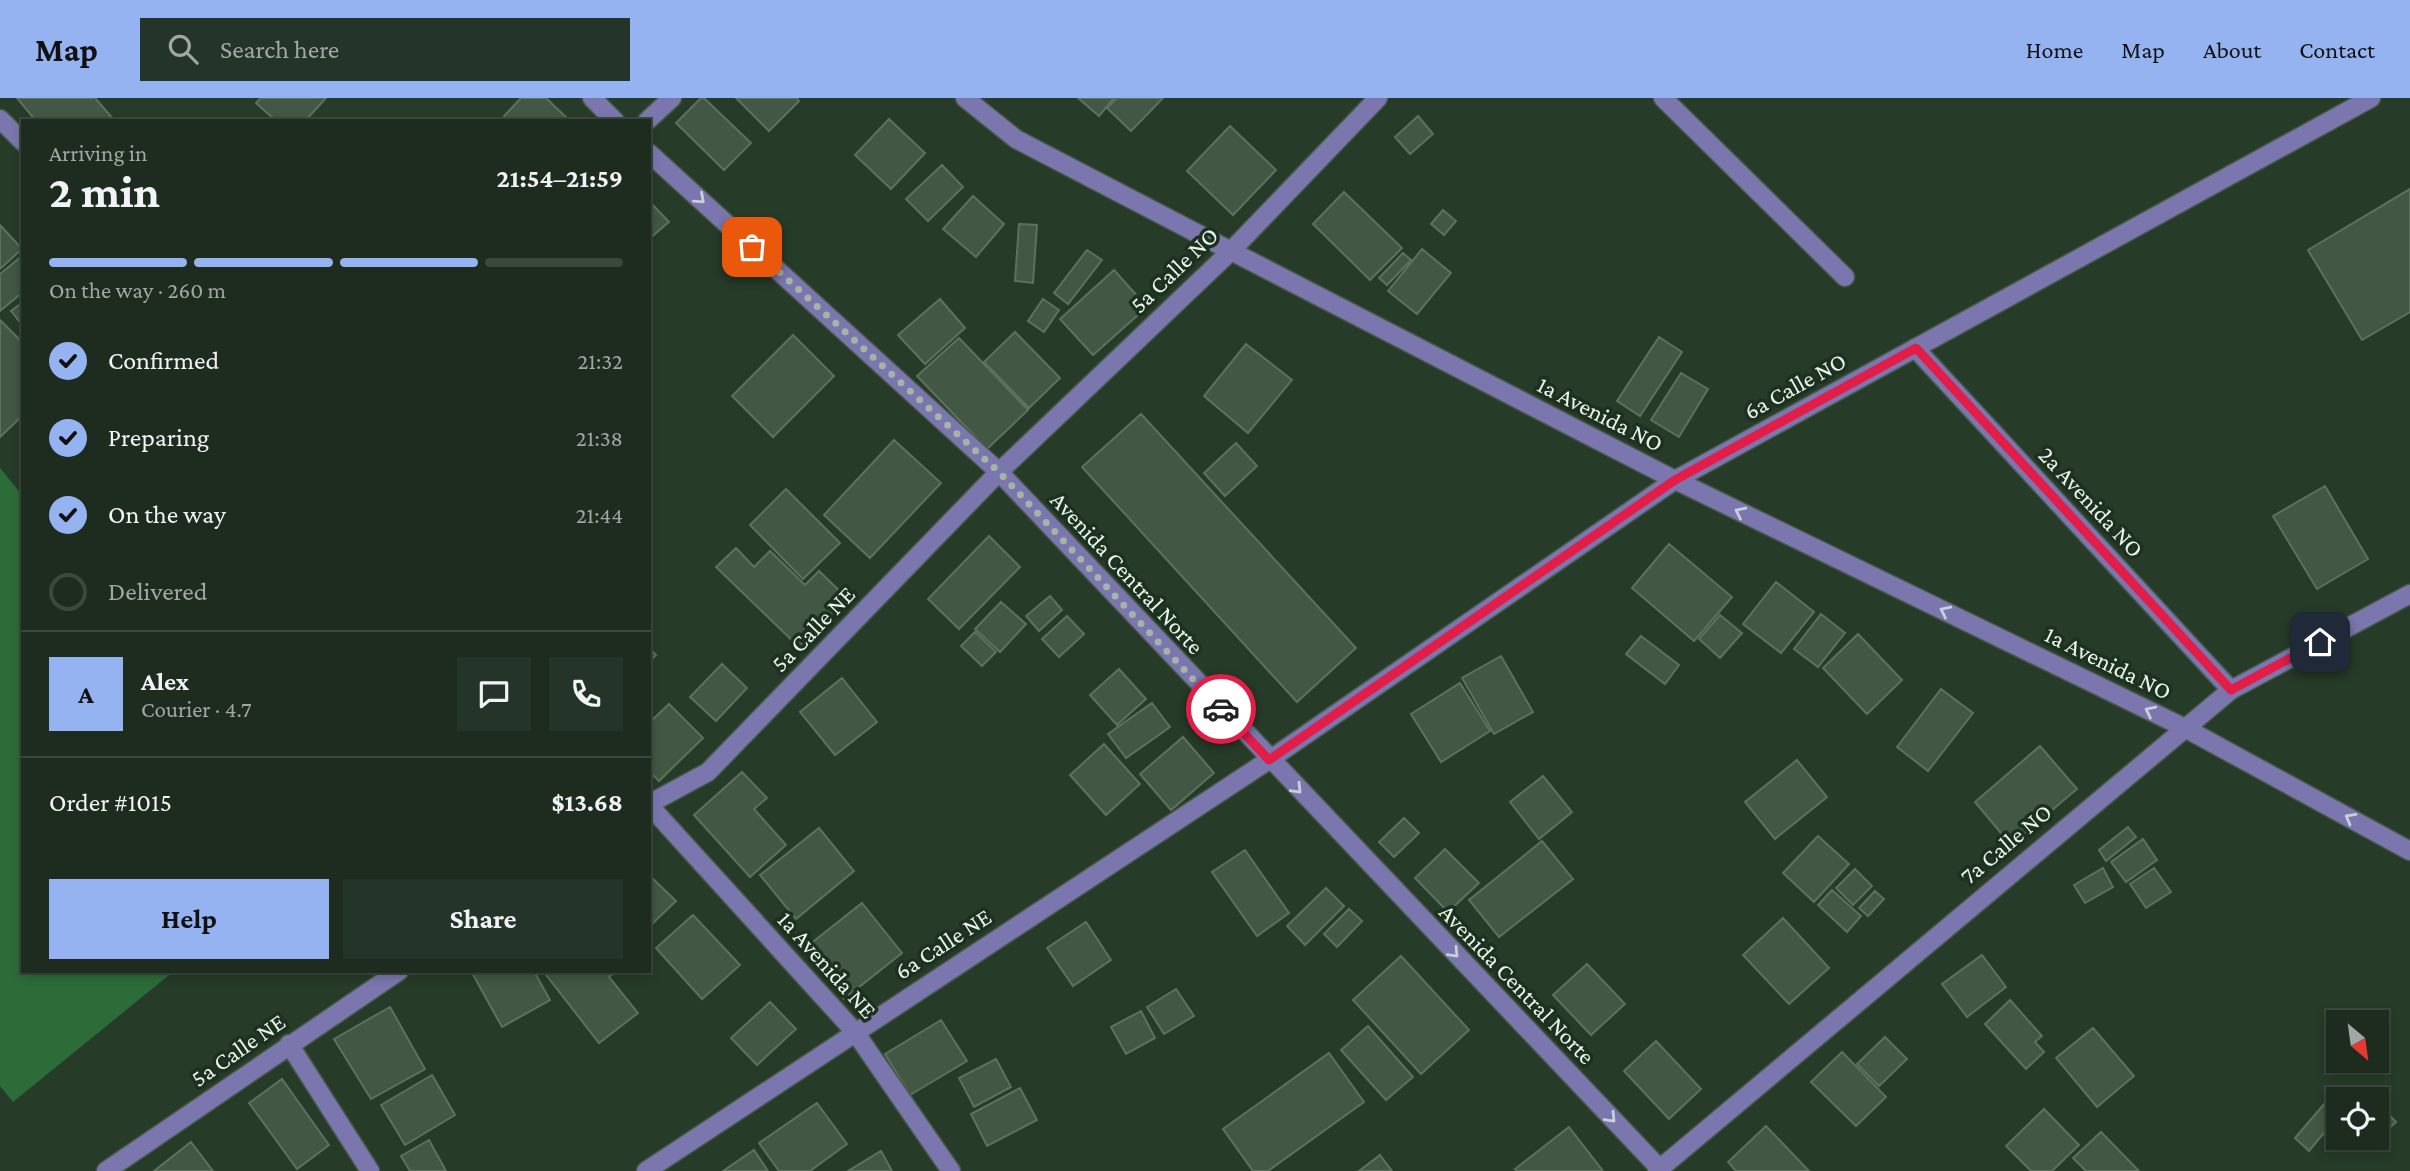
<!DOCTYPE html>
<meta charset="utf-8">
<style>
:root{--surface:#1d2c1f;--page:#253428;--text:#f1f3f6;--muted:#a0a7a4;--line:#3b483d;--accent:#95b2f1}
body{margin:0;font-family:"Crimson Pro",serif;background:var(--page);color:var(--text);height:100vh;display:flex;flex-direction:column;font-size:26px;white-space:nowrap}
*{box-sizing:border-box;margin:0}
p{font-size:23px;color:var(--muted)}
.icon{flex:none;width:38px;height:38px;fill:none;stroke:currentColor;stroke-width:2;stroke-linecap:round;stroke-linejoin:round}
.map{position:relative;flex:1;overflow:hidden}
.details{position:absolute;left:21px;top:21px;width:630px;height:854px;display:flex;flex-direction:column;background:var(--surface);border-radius:0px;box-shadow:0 4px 10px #0003,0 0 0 2px var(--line)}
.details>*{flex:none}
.needle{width:46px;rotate:151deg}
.tools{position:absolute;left:2326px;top:912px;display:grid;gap:14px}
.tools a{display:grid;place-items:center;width:63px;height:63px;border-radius:0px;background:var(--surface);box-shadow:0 4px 10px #0003,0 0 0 2px var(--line);font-size:35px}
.pin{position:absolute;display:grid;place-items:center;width:60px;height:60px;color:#fff;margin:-30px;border-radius:14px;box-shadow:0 4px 10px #0006}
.courier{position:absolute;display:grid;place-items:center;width:70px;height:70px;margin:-35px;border:5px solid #e11d48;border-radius:50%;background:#fff;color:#222;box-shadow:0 2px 9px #0007}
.headline em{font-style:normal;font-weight:700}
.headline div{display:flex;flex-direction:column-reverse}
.headline{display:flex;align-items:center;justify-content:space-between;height:119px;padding:0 28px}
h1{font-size:46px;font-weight:700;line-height:52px}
.bar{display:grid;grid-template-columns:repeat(4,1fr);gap:10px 7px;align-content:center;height:84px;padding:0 28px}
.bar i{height:9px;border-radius:5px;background:var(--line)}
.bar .selected{background:var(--accent)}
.bar p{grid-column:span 4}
.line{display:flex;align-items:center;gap:18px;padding:0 28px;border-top:2px solid var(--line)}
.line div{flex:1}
.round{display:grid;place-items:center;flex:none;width:74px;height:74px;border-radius:0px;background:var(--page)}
ol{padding:0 28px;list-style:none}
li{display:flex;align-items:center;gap:21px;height:77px}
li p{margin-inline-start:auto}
li .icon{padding:7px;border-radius:50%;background:var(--accent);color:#111;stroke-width:4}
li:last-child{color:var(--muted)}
li i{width:38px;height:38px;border:4px solid var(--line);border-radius:50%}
.cta{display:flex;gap:14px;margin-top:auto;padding:14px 28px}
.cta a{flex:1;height:80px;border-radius:0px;background:var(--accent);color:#111;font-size:28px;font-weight:700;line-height:80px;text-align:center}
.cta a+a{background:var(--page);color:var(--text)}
header{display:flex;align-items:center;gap:42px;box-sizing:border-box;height:98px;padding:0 35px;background:var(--accent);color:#111}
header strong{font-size:33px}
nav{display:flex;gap:38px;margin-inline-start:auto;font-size:24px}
.search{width:490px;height:63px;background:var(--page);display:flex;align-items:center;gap:18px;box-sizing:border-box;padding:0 24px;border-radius:0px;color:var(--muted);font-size:26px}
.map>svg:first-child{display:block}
</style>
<header>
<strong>Map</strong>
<div class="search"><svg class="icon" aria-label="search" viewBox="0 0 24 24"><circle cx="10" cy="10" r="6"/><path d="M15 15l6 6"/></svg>Search here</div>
<nav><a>Home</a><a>Map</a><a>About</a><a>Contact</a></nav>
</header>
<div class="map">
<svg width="2410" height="1073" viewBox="0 0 2410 1073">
<rect width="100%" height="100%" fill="#273b29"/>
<path fill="#2c6c39" d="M0,370L23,398V873H174L13,1004L0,988Z"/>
<path fill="#425744" stroke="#5c725e" stroke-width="2" d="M17,0H95L115,23H36Z
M261,0H326L305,23H276L256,5Z
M521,0H546L570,23H509L504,18Z
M701,0H704L751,45L724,72L676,25Z
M736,0H797L799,3L769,33Z
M1078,0H1114L1099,18Z
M1117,0H1163L1131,33L1107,10Z
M1418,18L1433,36L1410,56L1395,39Z
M889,21L925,55L891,91L855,57Z
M1230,28L1276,72L1233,117L1187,73Z
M942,67L963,89L928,123L906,101Z
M2410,91V214L2362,242L2308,152Z
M1344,94L1402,150L1370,182L1313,126Z
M973,98L1004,126L976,159L943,131Z
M649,103L669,124L649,141Z
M1443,112L1456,123L1444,137L1431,126Z
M1019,126L1037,127L1033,185L1015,183Z
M0,127L22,151L0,171Z
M1422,151L1451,175L1417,216L1388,193Z
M1087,152L1102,162L1068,206L1054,195Z
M1403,155L1411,162L1387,187L1379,180Z
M23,157V194L0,213V176Z
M1114,172L1147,209L1093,257L1060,221Z
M940,201L965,230L925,266L898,237Z
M1043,201L1059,212L1044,234L1028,223Z
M23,204V228L11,213Z
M0,222L23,245V317L0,339Z
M1015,234L1060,280L1029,310L984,264Z
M793,237L834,278L773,339L732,298Z
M1659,239L1682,254L1640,318L1617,303Z
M959,240L1028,312L987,351L917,278Z
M1246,246L1292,282L1248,335L1204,298Z
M1681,275L1708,291L1679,339L1651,322Z
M1141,316L1356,550L1297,604L1082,369Z
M894,342L941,385L870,460L824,417Z
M1236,345L1257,368L1225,398L1204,375Z
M2325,388L2368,461L2317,491L2273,418Z
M786,391L840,445L803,481L750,427Z
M989,438L1020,469L959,531L928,501Z
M1669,446L1732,499L1694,543L1632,490Z
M736,450L754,469L770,453L805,487L819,473L847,500L799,549L716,469Z
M1776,484L1814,514L1781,555L1743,526Z
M1050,498L1062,512L1039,533L1026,518Z
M1001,504L1026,526L1000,554L975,531Z
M1821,516L1845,535L1818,569L1794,551Z
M1720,517L1742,535L1720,560L1699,541Z
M1067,518L1084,536L1059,559L1042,541Z
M975,534L996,554L982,568L961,548Z
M1858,536L1902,582L1867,616L1823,570Z
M1641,538L1679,567L1665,586L1626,556Z
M649,550L656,557L649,564Z
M1501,558L1533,614L1494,636L1462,580Z
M722,566L747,590L716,623L690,599Z
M1119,571L1146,601L1117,627L1090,597Z
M842,580L877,624L835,657L800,614Z
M1460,585L1490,633L1441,664L1411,616Z
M1941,591L1973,615L1928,673L1897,649Z
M1152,605L1170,629L1126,660L1108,636Z
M669,606L703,640L659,683L649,673V625Z
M1183,639L1214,675L1171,712L1140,676Z
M1104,646L1140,686L1106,717L1070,677Z
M2040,648L2077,691L2011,747L1975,704Z
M1797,662L1827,699L1775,741L1745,704Z
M742,674L767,700L754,711L786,747L750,779L694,717Z
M1543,678L1572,714L1539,741L1510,704Z
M1404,720L1419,735L1394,759L1379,744Z
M2128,729L2136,739L2106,763L2099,752Z
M819,730L854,773L796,821L760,777Z
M1818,738L1849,766L1814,804L1783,775Z
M2143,741L2157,762L2126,784L2111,764Z
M1542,743L1573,781L1499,839L1469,802Z
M1445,751L1479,785L1448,814L1415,780Z
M1245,752L1289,815L1257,838L1212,774Z
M2103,770L2113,789L2085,805L2074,787Z
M2154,770L2171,794L2146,810L2130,786Z
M1855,771L1872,788L1853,807L1836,790Z
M649,777L676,803L649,829Z
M1326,790L1344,808L1305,847L1287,828Z
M1832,792L1861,818L1847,834L1818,807Z
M1875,793L1884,801L1868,818L1859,810Z
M862,805L902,855L844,901L804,851Z
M1349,811L1362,823L1337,849L1324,836Z
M693,817L740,867L702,901L656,850Z
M1783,820L1829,870L1789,906L1743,857Z
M1086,824L1111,862L1073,888L1047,850Z
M1982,857L2006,889L1967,919L1942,886Z
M1401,858L1469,932L1421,976L1353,902Z
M1587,866L1625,906L1591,937L1553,897Z
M471,873H534L550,902L502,929Z
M543,873H616L609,879L638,915L599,945Z
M1176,891L1194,918L1164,936L1147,909Z
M2010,902L2042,938L2035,944L2044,954L2026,971L1985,926Z
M770,904L796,931L757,967L731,940Z
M390,909L425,971L371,1001L334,941Z
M1141,913L1155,940L1126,956L1111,929Z
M941,922L967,963L910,997L885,956Z
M1368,928L1413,979L1386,1002L1341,952Z
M2093,930L2134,978L2097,1009L2056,960Z
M1885,939L1907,961L1879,988L1857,966Z
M1656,943L1701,991L1669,1021L1624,973Z
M1842,954L1886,999L1856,1028L1811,984Z
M1329,955L1364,1004L1268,1073H1253L1223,1031Z
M996,961L1011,989L974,1009L959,980Z
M432,977L455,1017L405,1047L381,1007Z
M282,981L329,1047L297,1071L249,1005Z
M2341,988L2352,997L2349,1001H2338V1009L2329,1002Z
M1020,990L1037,1022L987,1048L971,1016Z
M2376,1003L2396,1024L2366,1051L2355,1040H2376Z
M817,1005L847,1046L810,1073H779L759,1045Z
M2325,1005L2338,1018L2309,1053L2295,1040Z
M2044,1011L2079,1047L2052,1073H2031L2006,1048Z
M1766,1028L1809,1073H1736L1728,1064Z
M1569,1029L1603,1073H1517L1515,1071Z
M2101,1034L2139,1073H2086L2073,1060Z
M429,1042L446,1073H410L401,1058Z
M191,1044L213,1073H154Z
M754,1052L768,1073H723Z
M881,1053L892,1073H848Z
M1380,1057L1392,1073H1359Z"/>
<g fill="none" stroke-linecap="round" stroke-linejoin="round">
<defs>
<path id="minor" d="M592,0L615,23
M965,0L1016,41L1231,153L1675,382L2183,629L2410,753
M1663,0L1845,179
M0,21L23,44
M647,23L672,0
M649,55L999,374L1662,1073
M1915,250L2231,592
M649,706L708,674L999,374L1231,153L1378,0
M649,707L855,934L951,1073
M289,946L370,1073
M106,1073L399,873
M646,1073L1269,662L1675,382L2371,0
M1657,1073L2231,592L2410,496"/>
</defs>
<use href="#minor" stroke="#465948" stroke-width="21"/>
<use href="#minor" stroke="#7b76ae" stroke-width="18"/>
</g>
<defs><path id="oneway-chevron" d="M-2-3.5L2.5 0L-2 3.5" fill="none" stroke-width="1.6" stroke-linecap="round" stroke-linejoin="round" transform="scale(1.75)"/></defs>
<g stroke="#c7cfd7">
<use href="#oneway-chevron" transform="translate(700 101) rotate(42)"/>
<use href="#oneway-chevron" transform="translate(1740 414) rotate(-154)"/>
<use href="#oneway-chevron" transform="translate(1945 513) rotate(-154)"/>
<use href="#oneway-chevron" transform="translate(2150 613) rotate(-154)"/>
<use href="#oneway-chevron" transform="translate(1297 691) rotate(46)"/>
<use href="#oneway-chevron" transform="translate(2350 720) rotate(-151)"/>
<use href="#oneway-chevron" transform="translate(1454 855) rotate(46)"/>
<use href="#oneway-chevron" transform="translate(1611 1020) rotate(46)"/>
</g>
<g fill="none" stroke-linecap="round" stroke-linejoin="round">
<path stroke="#a4b4a6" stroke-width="7" stroke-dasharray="0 12.6" d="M752,149L999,374L1221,611"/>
<path stroke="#e11d48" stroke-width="9" d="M1221,611L1269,662L1675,382L1916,250L2231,592L2320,544"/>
</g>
<g text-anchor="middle" stroke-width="7" stroke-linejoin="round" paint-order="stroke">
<g font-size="24" fill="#e8f5e9" stroke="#1d3120">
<text transform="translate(1174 172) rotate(-44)" y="8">5a Calle NO</text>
<text transform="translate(1795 288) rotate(-29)" y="8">6a Calle NO</text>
<text transform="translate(1600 316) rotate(27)" y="8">1a Avenida NO</text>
<text transform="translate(2091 404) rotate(47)" y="8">2a Avenida NO</text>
<text transform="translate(1127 475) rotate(47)" y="8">Avenida Central Norte</text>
<text transform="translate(813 531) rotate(-46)" y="8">5a Calle NE</text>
<text transform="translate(2108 565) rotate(26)" y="8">1a Avenida NO</text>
<text transform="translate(2006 746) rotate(-40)" y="8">7a Calle NO</text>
<text transform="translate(943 846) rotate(-33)" y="8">6a Calle NE</text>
<text transform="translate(827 867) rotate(48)" y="8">1a Avenida NE</text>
<text transform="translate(1517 886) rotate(46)" y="8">Avenida Central Norte</text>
<text transform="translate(238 952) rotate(-35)" y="8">5a Calle NE</text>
</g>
</g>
</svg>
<div class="tools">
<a><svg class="needle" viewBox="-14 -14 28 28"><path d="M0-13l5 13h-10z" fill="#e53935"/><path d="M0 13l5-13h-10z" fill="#a0a7a4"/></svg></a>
<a><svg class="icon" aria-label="locate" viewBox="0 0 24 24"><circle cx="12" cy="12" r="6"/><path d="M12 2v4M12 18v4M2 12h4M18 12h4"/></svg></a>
</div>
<div class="pin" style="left:752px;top:149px;background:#ea580c"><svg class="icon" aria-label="bag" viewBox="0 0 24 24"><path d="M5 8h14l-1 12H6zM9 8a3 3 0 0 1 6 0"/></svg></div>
<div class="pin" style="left:2320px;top:544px;background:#1f2937"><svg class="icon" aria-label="home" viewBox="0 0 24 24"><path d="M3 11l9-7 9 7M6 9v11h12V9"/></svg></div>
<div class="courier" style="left:1221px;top:611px"><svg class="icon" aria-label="car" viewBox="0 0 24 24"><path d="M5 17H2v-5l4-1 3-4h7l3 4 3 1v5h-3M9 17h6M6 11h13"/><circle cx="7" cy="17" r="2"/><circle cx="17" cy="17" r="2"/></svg></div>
<section class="details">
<div class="headline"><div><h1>2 min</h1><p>Arriving in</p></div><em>21:54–21:59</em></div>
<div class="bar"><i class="selected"></i><i class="selected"></i><i class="selected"></i><i></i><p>On the way · 260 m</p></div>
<ol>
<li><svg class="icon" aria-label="check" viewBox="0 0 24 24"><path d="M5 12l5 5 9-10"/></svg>Confirmed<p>21:32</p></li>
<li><svg class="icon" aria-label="check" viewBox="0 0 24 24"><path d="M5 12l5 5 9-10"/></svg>Preparing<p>21:38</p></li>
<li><svg class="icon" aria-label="check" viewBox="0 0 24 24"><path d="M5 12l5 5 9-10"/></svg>On the way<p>21:44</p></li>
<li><i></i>Delivered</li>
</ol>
<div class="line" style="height:126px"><b class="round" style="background:var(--accent);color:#111">A</b><div><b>Alex</b><p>Courier · 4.7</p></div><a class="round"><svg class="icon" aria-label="chat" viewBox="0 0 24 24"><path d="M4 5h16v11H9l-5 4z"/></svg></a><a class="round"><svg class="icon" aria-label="phone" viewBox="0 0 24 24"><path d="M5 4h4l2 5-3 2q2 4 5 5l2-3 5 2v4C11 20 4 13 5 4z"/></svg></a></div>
<div class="line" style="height:91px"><div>Order #1015</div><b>$13.68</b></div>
<div class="cta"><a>Help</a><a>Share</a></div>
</section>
</div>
